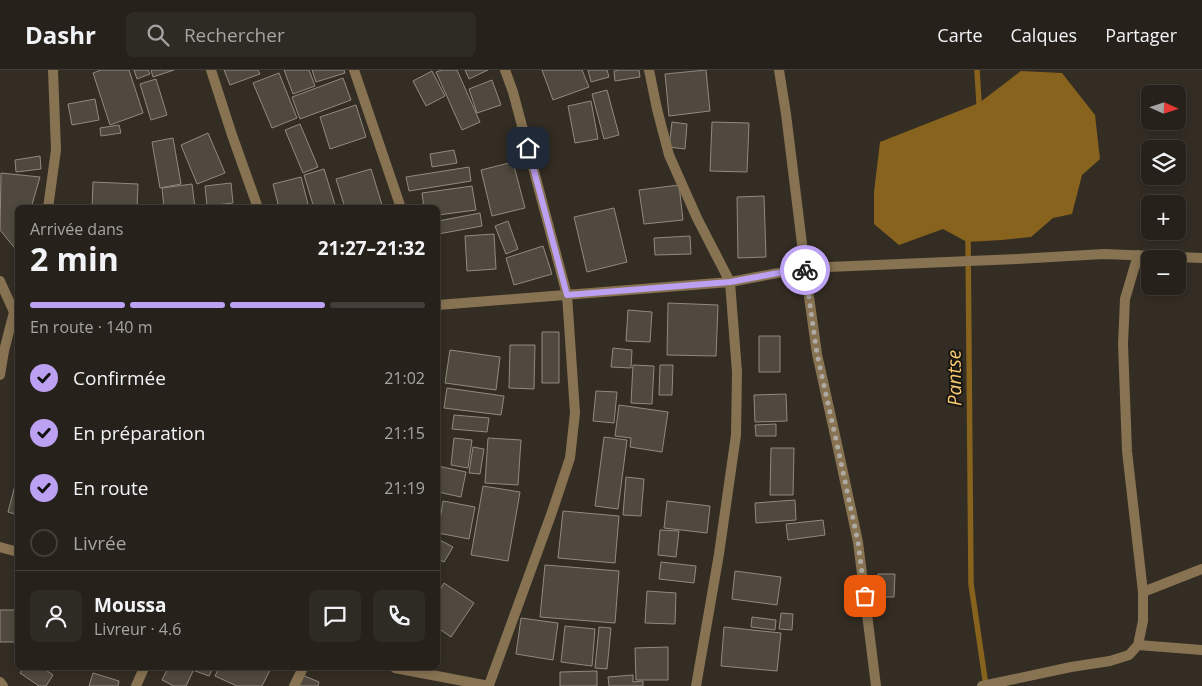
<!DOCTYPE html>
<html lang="fr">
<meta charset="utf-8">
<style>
:root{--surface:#26221b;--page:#2e2a24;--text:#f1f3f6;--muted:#a4a4a3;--line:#423f3a;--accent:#bca0f2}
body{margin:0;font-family:"Open Sans",sans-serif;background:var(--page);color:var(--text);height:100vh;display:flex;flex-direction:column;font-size:19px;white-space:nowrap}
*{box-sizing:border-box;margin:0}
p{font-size:16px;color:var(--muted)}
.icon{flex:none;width:28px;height:28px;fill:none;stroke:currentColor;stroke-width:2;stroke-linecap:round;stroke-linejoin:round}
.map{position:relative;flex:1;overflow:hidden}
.side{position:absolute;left:15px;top:135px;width:425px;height:465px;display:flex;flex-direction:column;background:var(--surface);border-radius:8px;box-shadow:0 2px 8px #0003,0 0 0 1px var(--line)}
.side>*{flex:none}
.needle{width:32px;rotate:93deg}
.buttons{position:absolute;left:1141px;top:15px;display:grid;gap:10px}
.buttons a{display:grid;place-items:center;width:45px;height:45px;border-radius:8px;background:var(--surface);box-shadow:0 2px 8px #0003,0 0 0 1px var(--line);font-size:25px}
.pin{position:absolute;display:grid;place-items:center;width:42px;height:42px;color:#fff;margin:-21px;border-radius:10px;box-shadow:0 2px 8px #0006}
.courier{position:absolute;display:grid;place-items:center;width:50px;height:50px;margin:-25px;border:4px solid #bca0f2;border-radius:50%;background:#fff;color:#222;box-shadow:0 1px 6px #0007}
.overview em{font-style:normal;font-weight:700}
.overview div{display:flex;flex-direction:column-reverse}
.overview{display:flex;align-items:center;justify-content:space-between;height:85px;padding:0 15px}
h1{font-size:32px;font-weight:700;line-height:38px}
.bar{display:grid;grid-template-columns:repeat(4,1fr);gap:8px 5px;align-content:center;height:60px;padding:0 15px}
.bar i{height:6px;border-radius:4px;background:var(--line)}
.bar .current{background:var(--accent)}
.bar p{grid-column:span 4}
.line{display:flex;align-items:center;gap:12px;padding:0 15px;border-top:1px solid var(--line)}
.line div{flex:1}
.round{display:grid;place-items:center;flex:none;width:52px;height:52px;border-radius:8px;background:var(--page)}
ol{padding:0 15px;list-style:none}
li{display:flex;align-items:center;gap:15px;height:55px}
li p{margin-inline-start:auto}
li .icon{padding:5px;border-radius:50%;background:var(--accent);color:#111;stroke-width:4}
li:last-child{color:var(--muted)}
li i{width:28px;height:28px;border:2px solid var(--line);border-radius:50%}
header{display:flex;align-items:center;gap:30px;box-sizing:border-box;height:70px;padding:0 25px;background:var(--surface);border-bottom:1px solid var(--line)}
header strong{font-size:24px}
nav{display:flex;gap:28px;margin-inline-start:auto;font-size:18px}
.search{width:350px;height:45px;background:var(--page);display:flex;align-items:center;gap:12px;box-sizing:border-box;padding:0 18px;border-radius:8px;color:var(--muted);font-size:19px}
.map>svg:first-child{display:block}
</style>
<header>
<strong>Dashr</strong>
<div class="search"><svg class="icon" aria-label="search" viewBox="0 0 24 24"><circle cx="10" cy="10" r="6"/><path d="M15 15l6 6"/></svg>Rechercher</div>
<nav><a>Carte</a><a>Calques</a><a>Partager</a></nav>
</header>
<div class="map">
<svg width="1202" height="616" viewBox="0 0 1202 616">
<rect width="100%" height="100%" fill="#332d24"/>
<path fill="#87631d" d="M1021,1L1062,3L1095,45L1100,89L1082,105L1072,144L1053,148L1031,167L1002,170L967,172L943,159L899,175L874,154V122L880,72L979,33Z"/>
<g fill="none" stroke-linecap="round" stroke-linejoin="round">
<path stroke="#87631d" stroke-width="5.5" d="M977,0L979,33V40
M968,166L971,514L986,616"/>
</g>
<path fill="#50493f" stroke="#918a7f" d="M101,0H129L143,43L110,55L93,3Z
M134,0H148L150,4L137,9Z
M151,0H174L153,7Z
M224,0H258L260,4L230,15Z
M284,0H309L315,16L293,24Z
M312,0H344L345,3L316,12Z
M442,0H457L480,52L462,60L436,2Z
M465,0H488L469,9Z
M542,0H582L589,17L553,30Z
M588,0H607L609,7L591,12Z
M619,0H639L640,7L615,11L614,1Z
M706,0L710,41L669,46L665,4Z
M432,1L445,26L426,36L413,11Z
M279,3L297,48L272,58L253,13Z
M343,8L351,30L300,49L292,27Z
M156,9L167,45L151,50L140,14Z
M492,10L501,35L477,43L469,19Z
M607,20L619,65L604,69L592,24Z
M95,29L99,50L72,55L68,34Z
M591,31L598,69L575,73L568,36Z
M356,35L366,67L330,79L320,47Z
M672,52L687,54L685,79L669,77Z
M712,52L749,53L747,102L710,101Z
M300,54L318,97L303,103L285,60Z
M119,55L121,63L101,66L100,58Z
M208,63L225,103L197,114L181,75Z
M173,68L181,114L160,118L152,72Z
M454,80L457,93L432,97L430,84Z
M40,86L41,99L16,102L15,90Z
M513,92L525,138L492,146L481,100Z
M469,97L471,111L409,121L406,107Z
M324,99L336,138H314L304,105Z
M371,99L383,138H345L336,109Z
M1,103L40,107L31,138H18V182L0,160Z
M301,107L309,138H279L273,114Z
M93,112L138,114L137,138H92Z
M231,113L233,133L207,136L205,116Z
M192,114L195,138H164L162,118Z
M679,115L683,150L644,154L639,120Z
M472,116L476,140L438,145V138H424L422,123Z
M764,126L766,187L738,188L737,127Z
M614,138L627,192L587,202L574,147Z
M480,143L482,156L438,164V151Z
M508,151L518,179L506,184L495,156Z
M494,164L496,199L467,201L465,166Z
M690,166L691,184L655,185L654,168Z
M543,176L552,204L514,215L506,188Z
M668,233L718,235L716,286L667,285Z
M628,240L652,242L650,272L626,271Z
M542,262H559V313H542Z
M759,266H780V302H759Z
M510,275H535L534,319L509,318Z
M613,278L632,280L631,298L611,297Z
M450,280L500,287L496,320L445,313Z
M633,295L654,296L652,334L631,333Z
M660,295H673L672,325H659Z
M447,318L504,326L501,345L444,338Z
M596,321L617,322L614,353L593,351Z
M786,324L787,351L755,352L754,325Z
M619,335L668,342L662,382L630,377L631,368L615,366Z
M454,345L489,348L487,362L452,359Z
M776,354V366H756L755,355Z
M604,367L627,370L618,439L595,436Z
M454,368L472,370L468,398L451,395Z
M488,368L521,370L518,415L485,413Z
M473,377L484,379L480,404L469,403Z
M771,378H794L793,425H770Z
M438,396L466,402L461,427L438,422Z
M18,404V445L8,442Z
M626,407L644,409L641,446L623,445Z
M483,416L520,422L508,491L471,485Z
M795,430L796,450L756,453L755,433Z
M443,431L475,437L469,469L438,463Z
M667,431L710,436L707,463L664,458Z
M563,441L619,446L615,493L558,488Z
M823,450L825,465L788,470L786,454Z
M660,460L679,461L676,487L658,485Z
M438,469L453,477L444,492L438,489Z
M661,492L696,496L694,513L659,509Z
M545,495L619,501L615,553L540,547Z
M735,501L781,507L777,535L732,529Z
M878,504H895L894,527H877Z
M444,513L474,533L451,567L438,558V523Z
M647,521L676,523L675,554L645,553Z
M0,540H18V572H0Z
M781,543L793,544L792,560L779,559Z
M752,547L776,550L775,560L751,557Z
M521,548L558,553L553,590L516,584Z
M565,556L595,559L592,596L561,592Z
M599,557L611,558L607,599L595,598Z
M724,557L781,563L777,601L721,596Z
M668,577V610H636L635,578Z
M23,598H43L53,605L46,616H39L20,603Z
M168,598H185L193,601L186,616H174L162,610Z
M187,598H213L209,606Z
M219,598H271L262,616H237L215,606Z
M597,601V616H560V602Z
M93,603L119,611L118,616H89Z
M302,605L319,612L318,616H298Z
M633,605V612L643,611V616H609L608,607Z"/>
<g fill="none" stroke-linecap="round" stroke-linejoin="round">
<path stroke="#877352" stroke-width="10" d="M211,0L232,65L258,138
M354,0L401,138
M48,138L56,80L53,0
M0,211L14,242L4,281L0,305
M438,235L730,212L697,148L669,85L657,39L649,0
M0,477L18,482
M1143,522L1202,499
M1138,575L1202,580
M395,598L489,616
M0,612L3,616
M489,615L552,442L570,388L575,343L567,225L513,22L505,0
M136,616L144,598
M294,616L303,598
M696,616L719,484L736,365L737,302L730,212L805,198L786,44L779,0
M876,616L858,472L837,374L817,284L805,198L1017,189L1104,184L1202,188
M982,616L1071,597L1110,591L1129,585L1138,575L1143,551V522L1127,381L1123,274L1125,229L1138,185"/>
</g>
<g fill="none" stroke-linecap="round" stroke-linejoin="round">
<path stroke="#aeaaa3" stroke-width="5" stroke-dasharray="0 9" d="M805,200L817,284L837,374L858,472L865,526"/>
<path stroke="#bca0f2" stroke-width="6" d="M528,78L567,225L730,212L805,198V200"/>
</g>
<g text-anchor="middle" stroke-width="4" stroke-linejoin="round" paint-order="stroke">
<g font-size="19" font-style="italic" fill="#fbc972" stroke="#181611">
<text transform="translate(954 308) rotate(-91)" y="7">Pantse</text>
</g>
</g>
</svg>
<div class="buttons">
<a><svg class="needle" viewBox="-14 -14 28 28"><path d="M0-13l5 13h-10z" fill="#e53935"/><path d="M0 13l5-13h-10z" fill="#a4a4a3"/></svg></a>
<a><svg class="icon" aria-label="layers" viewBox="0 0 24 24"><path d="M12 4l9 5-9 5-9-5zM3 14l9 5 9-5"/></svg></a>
<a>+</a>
<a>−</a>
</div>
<div class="pin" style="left:865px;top:526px;background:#ea580c"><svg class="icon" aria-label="bag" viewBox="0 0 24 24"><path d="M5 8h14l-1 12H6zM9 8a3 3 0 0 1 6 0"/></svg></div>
<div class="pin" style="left:528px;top:78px;background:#1f2937"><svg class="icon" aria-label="home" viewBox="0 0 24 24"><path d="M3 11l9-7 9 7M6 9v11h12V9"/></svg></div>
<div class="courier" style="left:805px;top:200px"><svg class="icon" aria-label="bike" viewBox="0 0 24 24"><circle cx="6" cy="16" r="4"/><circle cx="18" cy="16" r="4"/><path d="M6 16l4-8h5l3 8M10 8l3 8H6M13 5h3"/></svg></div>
<section class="side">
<div class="overview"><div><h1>2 min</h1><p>Arrivée dans</p></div><em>21:27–21:32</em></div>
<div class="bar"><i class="current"></i><i class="current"></i><i class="current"></i><i></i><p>En route · 140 m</p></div>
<ol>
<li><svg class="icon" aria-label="check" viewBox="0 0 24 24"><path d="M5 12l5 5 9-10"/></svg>Confirmée<p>21:02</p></li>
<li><svg class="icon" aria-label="check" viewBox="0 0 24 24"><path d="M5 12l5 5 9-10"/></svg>En préparation<p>21:15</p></li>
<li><svg class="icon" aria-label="check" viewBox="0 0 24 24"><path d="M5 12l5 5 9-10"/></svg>En route<p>21:19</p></li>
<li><i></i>Livrée</li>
</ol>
<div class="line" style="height:90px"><a class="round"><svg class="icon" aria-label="person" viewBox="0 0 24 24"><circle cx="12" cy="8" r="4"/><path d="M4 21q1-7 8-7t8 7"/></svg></a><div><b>Moussa</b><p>Livreur · 4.6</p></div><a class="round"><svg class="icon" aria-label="chat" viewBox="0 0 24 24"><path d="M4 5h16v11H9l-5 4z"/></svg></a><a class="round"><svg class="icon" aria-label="phone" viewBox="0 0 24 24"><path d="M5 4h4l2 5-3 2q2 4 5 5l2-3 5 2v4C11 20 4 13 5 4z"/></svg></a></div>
</section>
</div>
